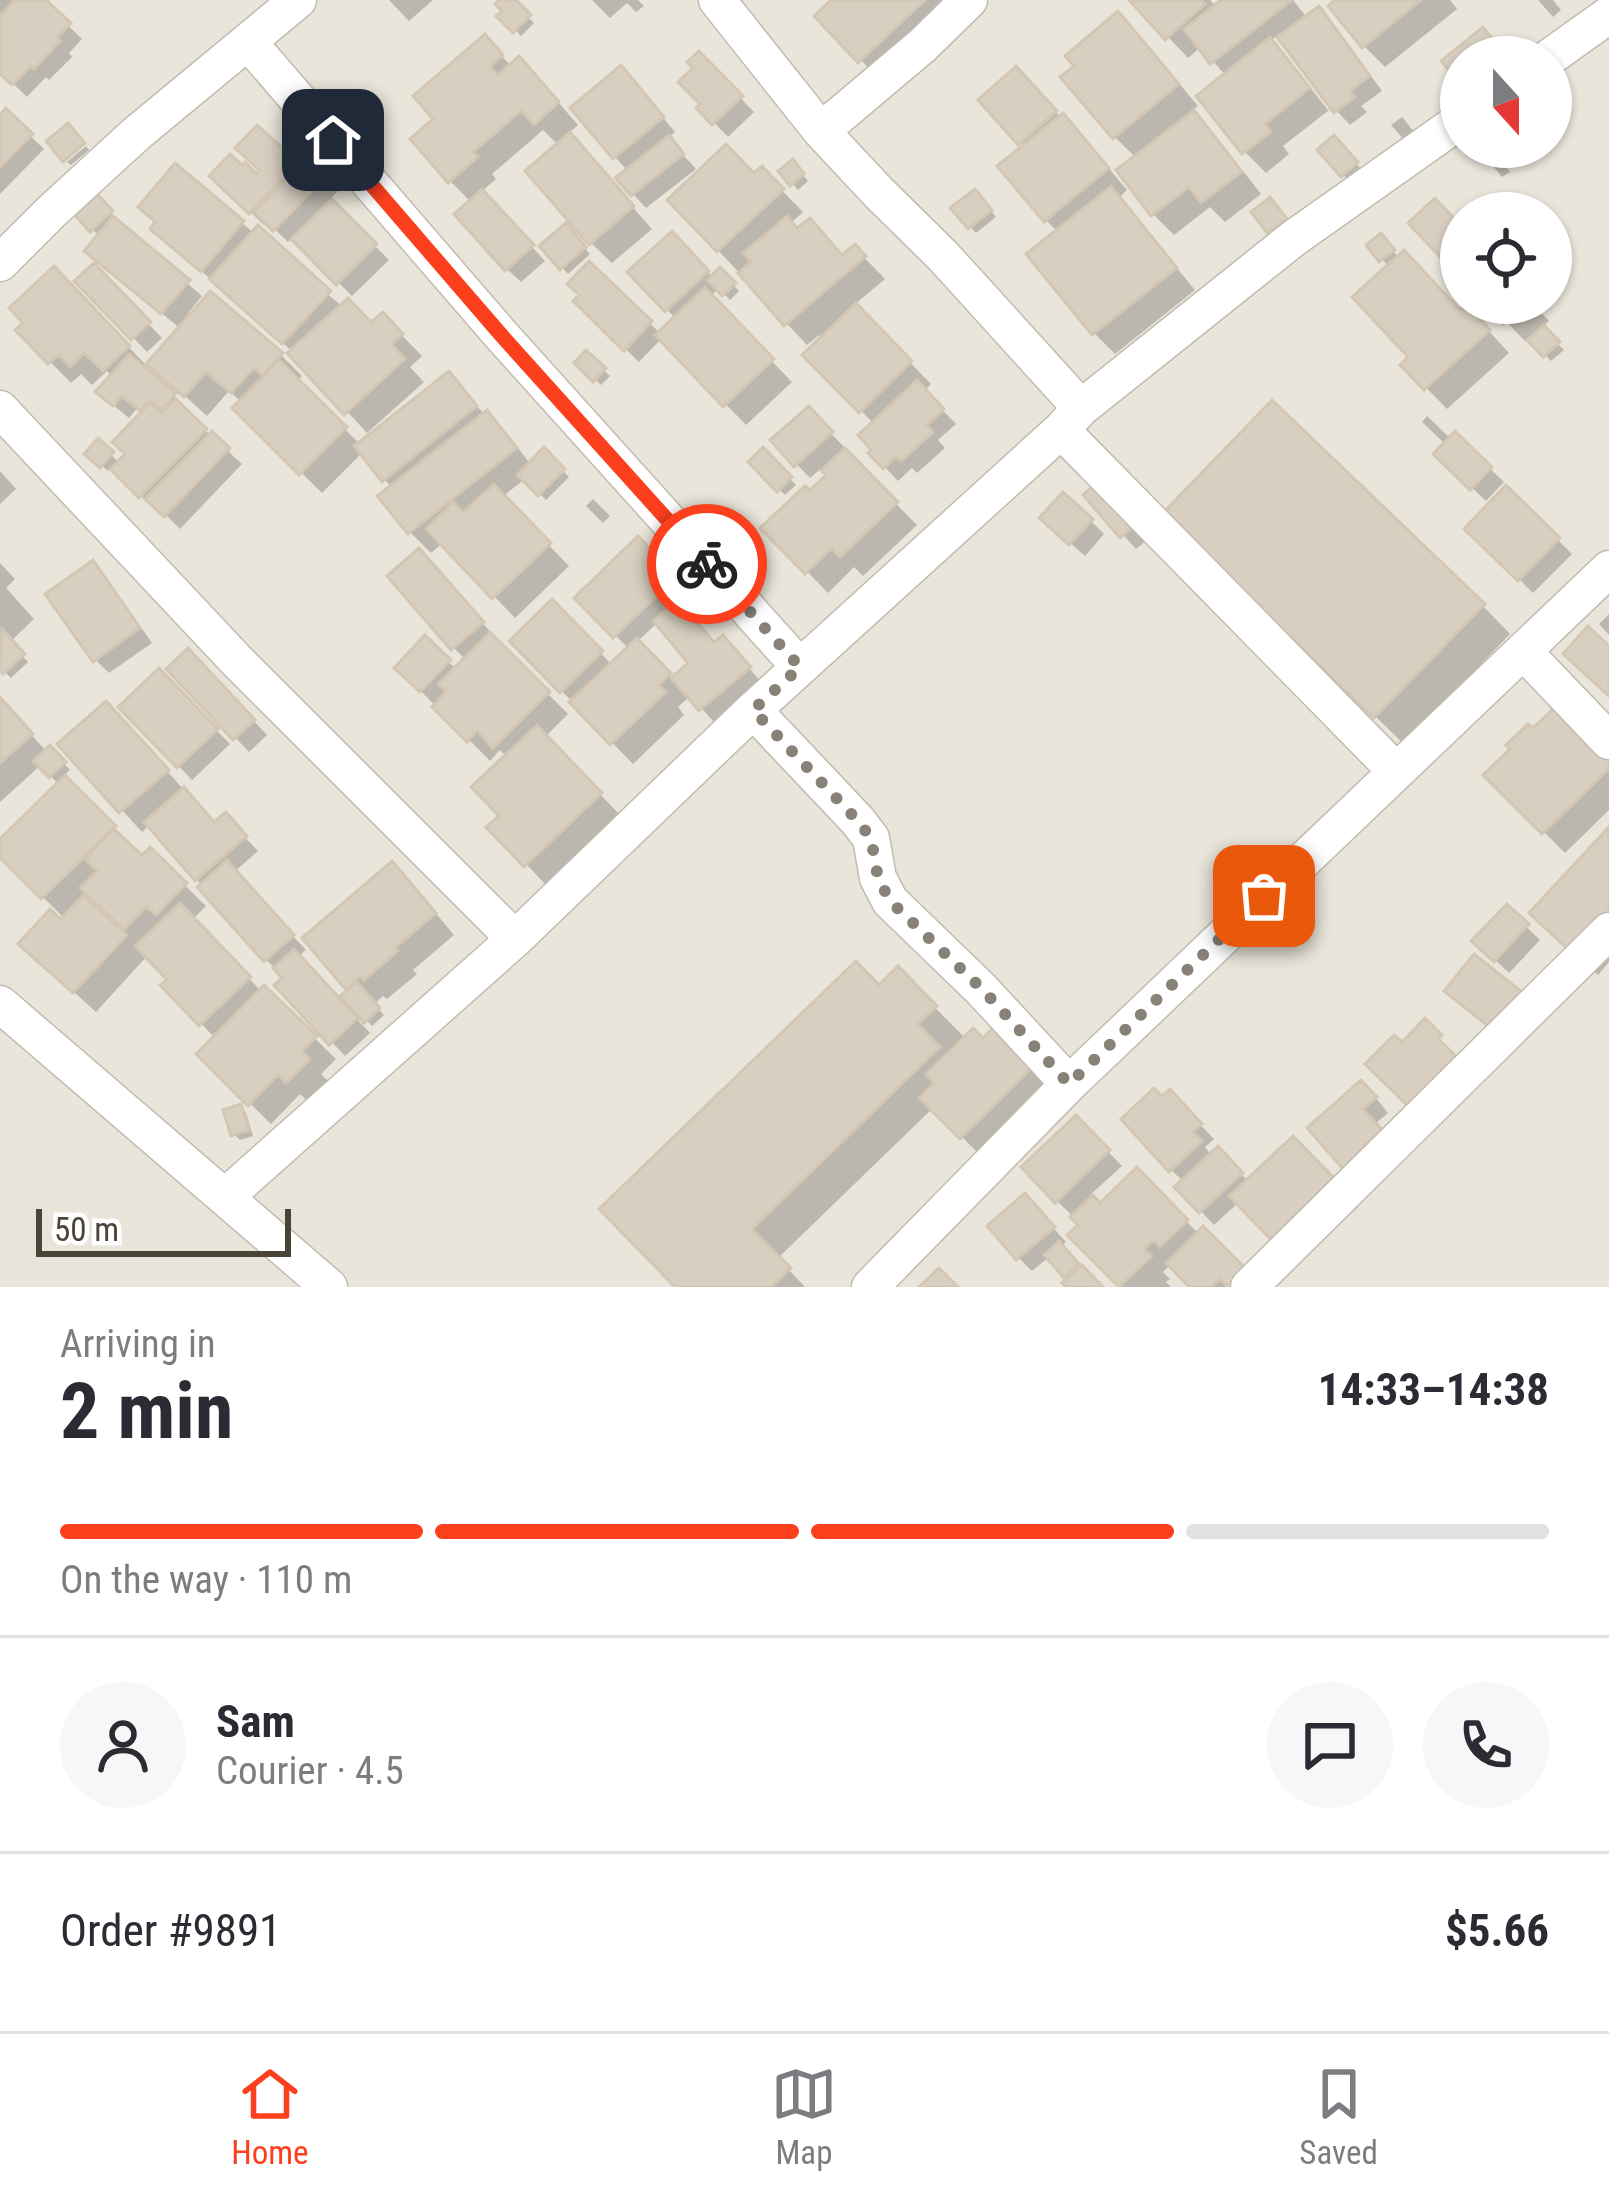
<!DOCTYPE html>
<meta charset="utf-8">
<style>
:root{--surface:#fff;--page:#f7f7f7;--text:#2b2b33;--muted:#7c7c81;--line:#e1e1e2;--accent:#fc3f1d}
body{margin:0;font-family:"Roboto Condensed",sans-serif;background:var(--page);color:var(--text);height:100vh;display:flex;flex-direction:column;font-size:45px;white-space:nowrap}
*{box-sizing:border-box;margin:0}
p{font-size:39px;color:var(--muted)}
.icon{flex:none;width:66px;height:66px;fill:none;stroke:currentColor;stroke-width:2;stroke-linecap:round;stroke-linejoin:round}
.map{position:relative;height:1287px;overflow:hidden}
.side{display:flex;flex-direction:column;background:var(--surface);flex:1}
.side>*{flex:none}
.needle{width:78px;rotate:159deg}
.fabs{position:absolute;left:1440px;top:36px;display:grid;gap:24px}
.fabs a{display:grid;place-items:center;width:132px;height:132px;border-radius:50%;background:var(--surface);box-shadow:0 3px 9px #0004;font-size:60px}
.scale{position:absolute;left:36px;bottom:30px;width:255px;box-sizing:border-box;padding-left:12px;border:6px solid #4b4439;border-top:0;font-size:33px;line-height:42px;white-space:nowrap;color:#4b4439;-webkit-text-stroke:9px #fff;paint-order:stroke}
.pin{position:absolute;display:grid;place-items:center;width:102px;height:102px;color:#fff;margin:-51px;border-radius:24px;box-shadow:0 6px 18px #0006}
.courier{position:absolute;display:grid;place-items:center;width:120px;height:120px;margin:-60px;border:9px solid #fc3f1d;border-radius:50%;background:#fff;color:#222;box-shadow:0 3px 15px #0007}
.headline em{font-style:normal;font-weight:700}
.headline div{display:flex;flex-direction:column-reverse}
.headline{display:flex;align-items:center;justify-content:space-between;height:204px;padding:0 60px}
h1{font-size:78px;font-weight:700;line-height:90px}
.bar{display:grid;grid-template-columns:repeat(4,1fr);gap:18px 12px;align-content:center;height:144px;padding:0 60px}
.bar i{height:15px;border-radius:9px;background:var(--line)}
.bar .on{background:var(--accent)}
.bar p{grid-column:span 4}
.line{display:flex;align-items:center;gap:30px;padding:0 60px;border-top:3px solid var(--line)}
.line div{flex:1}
.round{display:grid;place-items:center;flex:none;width:126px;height:126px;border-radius:63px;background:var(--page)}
.tab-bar{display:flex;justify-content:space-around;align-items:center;height:168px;border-top:3px solid var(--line);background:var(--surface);font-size:33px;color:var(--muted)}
.tab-bar a{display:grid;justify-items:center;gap:6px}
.tab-bar .on{color:var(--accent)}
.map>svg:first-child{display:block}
</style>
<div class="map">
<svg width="1609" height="1287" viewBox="0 0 1609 1287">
<rect width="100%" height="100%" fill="#f6f3ec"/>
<path fill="#eae5da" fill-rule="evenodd" d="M0,0H1609V1287H0ZM1461,57H1551V147H1461ZM1461,213H1551V303H1461Z"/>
<path fill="#0003" fill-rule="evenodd" d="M0,0H42L82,39L69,53L72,57L49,80L46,77L27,97L0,71Z
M389,0H433L409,21Z
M503,0H511L534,23L521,36L501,16L506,11Z
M592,0H638L644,6L636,12L627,3L610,18Z
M835,0H953L881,81L818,16Z
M1133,0H1210L1217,7L1226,0H1293L1308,19L1319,10L1333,24L1382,91L1361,106L1367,112L1350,125L1333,107L1283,146L1289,154L1266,173L1245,152L1200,96L1226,76L1201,47L1188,58ZM1279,34L1333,107L1328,110L1290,62L1270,42Z
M1340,0H1450L1457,9L1385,67L1364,46Z
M1538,0H1553L1561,10L1553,17Z
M1139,36L1198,106L1191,111L1215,135L1261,194L1225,222L1210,207L1174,235L1153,214L1136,158L1115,137Z
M485,38L512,67L540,81L578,125L568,134L652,229L612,263L591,243L559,146L543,130L492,174L496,179L481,192L545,261L521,282L507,269L471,202L450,181L437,119Z
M699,55L754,112L728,137L700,108L704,104Z
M634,83L675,132L668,138L696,169L646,208L633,194L628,171L615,157Z
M1030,84L1061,118L1083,138L1127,190L1119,198L1195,290L1115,354L1094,333L1058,232L1046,220L1025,148L982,100Z
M0,113L3,116L6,113L44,149L0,194Z
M1402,117L1415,133L1405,141L1391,125Z
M257,129L301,169L309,161L339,190L329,200L389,260L352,296L293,237L288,242L267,222L264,225L213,176L257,177L263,170Z
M1334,139L1361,169L1349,181L1321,150Z
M86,146L89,150L71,165L67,162Z
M1496,155L1510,172L1502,177L1488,160Z
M798,169L808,181L798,190L782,172Z
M762,170L803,212L790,224L798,231L843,257L855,248L885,279L854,305L931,384L924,391L956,424L938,440L945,448L917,473L912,468L898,481L872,453L874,424L806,355L822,339L819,335L807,345L671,200L754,177Z
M97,198L116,219L115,221L202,296L188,313L281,355L302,376L297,382L361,445L448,375L485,415L487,414L508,435L531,465L544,452L569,477L546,500L525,479L502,497L569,566L515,618L443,543L431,553L410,532L392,488L362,453L322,493L236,408L242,402L229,391L207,416L152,366L146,372L174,396L187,409L185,412L242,464L180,529L157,506L154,509L112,467L108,471L88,454L98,443L120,463L129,454L145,413L138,407L129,418L113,405L112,377L107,371L92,385L81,374L71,383L19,330L27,323L54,270L148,367L181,329L101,264L100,237L79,215Z
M981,198L996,217L976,233L970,227Z
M158,223H242L343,307L372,325L383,316L422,356L410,367L424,382L367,433L293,352L154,229Z
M566,227L590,254L568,274L543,246Z
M672,235L713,278L720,271L739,291L730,300L719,288L710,297L792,382L746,425L662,338L639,362L577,301L583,295L589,265L661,334L676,319L632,272Z
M1381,237L1399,258L1460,314L1487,329L1509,353L1447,409L1404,365L1412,358L1389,267L1370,245Z
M94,267L162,338L147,352L79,281Z
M1488,303H1532L1549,321L1542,327L1564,350L1551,361L1530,339L1526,342Z
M586,354L610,376L601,385L578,363Z
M809,410L844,447L842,449L917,525L863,576L854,567L828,593L765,528L810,494L830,475L823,467L810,478L774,441Z
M1427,416L1451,439L1455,435L1504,482L1486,501L1437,454L1446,445L1422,422Z
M763,451L796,485L785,495L752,462Z
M0,471L16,489L0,504Z
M1506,489L1572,554L1533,593L1468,528Z
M1087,495L1151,537L1136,549Z
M593,499L610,516L603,523L586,506Z
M1091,521L1104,534L1085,556L1057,531Z
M638,540L689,592L677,604L715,645L736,653L762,683L715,723L690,696L678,707L684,715L633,764L513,641L552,603L612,665L629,649L578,598ZM658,622L692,663L673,679L637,642Z
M1193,541L1483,606L1510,634L1404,744Z
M0,563L15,579L6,588L34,619L10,642L28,662L11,678L0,667Z
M92,564L106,578L152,643L109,673L96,660Z
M433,566L495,637L493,639L568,714L545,737L621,816L547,886L491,827L503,816L507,757L500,750L490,761L398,668L425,639L457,670L466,660L454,648Z
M1609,614V635L1599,624Z
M188,652L267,735L249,752L170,669Z
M159,672L230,744L192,780L122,707Z
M0,700L47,752L50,749L70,770L63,776L142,859L150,851L206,906L193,919L262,992L264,989L336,1059L321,1074L329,1082L309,1102L300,1094L271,1124L200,1054L215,1038L165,986L171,980L148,955L96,1012L43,964L66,920L0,854V843L59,785L41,765L0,802ZM89,893L101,905L96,911L83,899Z
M127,726L215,825L225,816L258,851L234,872L306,950L298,957L370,1033L345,1056L278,985L286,978L266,960L150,825L142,832L62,744Z
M1609,760V810L1565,853L1487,775Z
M1609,832V962L1598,975L1554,934Z
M413,886L454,935L413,970L417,974L387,999L383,996L374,1004L384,1015L372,1026L345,997L351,991L306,938Z
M1507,908L1540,940L1509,973L1475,941Z
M898,970L966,1039L983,1042L996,1029L1054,1087L983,1158L933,1108L778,1258L805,1287H679L879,989Z
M1170,1093L1214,1139L1205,1147L1212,1156L1218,1151L1249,1182L1293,1140L1358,1207L1299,1264L1239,1202L1214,1225L1178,1187L1184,1182L1171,1170L1162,1100Z
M1375,1097L1388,1113L1375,1124L1311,1128Z
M240,1107L246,1113L253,1136L240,1140L234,1134Z
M1076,1119L1122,1166L1089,1196L1100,1207L1137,1172L1199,1234L1259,1287H1193L1171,1264L1163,1272L1170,1279L1166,1282L1171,1287H1123L1072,1235L1082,1225L1057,1201Z
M1038,1211L1066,1242L1060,1247L1099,1287H1070V1280L1049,1257L1032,1271L1019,1258Z"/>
<path fill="#d8cfc1" stroke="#d3c7b4" stroke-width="3" d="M15,0H46L71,23L57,38L60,41L34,69L31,66L12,85L0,74V16Z
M499,0H516L531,15L513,33L496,16L502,11L495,4Z
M831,0H925L858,63L814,16Z
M1129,0H1201L1205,4L1165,40Z
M1221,0H1292L1210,64L1184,29Z
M1335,0H1421L1362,48L1328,6Z
M1319,6L1370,76L1350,91L1355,97L1334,113L1277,37Z
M1118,11L1179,84L1113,139L1060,77L1074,66L1065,56Z
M1483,27L1503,52L1497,57H1461V85L1441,61Z
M485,34L503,55L490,67L498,75L519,56L559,102L534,125L521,111L473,152L478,157L448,183L410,139L433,119L413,96Z
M1270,37L1310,88L1265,124L1271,132L1242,154L1196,96Z
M699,51L743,96L712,125L696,108L700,104L678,82L693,68L687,62Z
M621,65L664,117L613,159L570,108Z
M1016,66L1057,111L1018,145L978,100Z
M6,108L33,134L0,167V115Z
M1194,110L1242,172L1201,203L1189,187L1151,216L1116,170Z
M1063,113L1109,168L1044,222L997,166Z
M68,123L85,143L63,162L46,141Z
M257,125L298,162L249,214L209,176L230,154L242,165L245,162L256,173L259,170L235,148Z
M570,132L634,206L589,245L525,171Z
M669,135L684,154L631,196L615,178Z
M1334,135L1358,162L1341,177L1317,150Z
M726,144L754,173L762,166L784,189L717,252L667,200Z
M309,156L328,175L273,231L254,212Z
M793,159L804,174L790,186L778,171Z
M175,163L244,221L201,272L150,229L155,222L138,207Z
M1111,186L1177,268L1092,335L1026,254Z
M482,189L534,245L505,271L454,214Z
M975,189L992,210L968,229L950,208Z
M97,194L113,211L90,232L75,215Z
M1270,197L1287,219L1267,233L1251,212Z
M1435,198L1461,226V279L1408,223Z
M332,199L377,244L336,285L291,239Z
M113,216L190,280L161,314L84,251Z
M787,216L797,228L810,218L842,255L855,244L866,256L784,326L738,273L751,262L743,253Z
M566,223L586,247L560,270L539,246Z
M258,225L331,291L282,344L209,279Z
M672,231L709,271L665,312L627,272Z
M1381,233L1395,250L1379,262L1366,245Z
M1404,250L1460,310L1466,304L1490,330L1424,390L1400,365L1408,357L1352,297Z
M589,261L652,321L624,351L573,301L579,295L567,284Z
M94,263L151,322L131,340L74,281Z
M54,266L130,346L103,371L84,353L70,367L59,355L48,364L15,330L23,323L9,308Z
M720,267L736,283L722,296L707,280Z
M705,287L774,359L723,407L655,335Z
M210,291L283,353L263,376L254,368L231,393L206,372L184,397L146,364Z
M348,298L371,322L383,312L403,334L392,344L405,359L344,415L287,353Z
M856,303L912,361L859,413L802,355Z
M1484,303H1525L1503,324Z
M1544,325L1560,342L1543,357L1527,340Z
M586,350L606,368L593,382L574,363Z
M129,354L176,393L162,410L150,400L140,411L122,396L113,406L95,392Z
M279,360L347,427L299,475L232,408Z
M449,371L477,406L382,482L354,446Z
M917,380L944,409L927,425L933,432L901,461L896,457L883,469L868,453L871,450L858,435Z
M176,399L207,429L139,498L110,469L125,454L112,442L150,403L161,414Z
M1272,400L1485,604L1374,718L1162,514Z
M809,406L833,432L794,467L770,440Z
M487,410L517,448L408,534L377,496Z
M212,431L230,448L164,517L145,499Z
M1455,431L1492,467L1470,490L1433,454Z
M98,438L114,452L100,468L84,454Z
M544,447L565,469L538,496L517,475Z
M763,447L792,477L777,492L748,462Z
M845,448L898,502L840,557L832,548L805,574L760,528L805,486L810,490L826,475L821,470Z
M1103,478L1139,522L1120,538L1083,495Z
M494,484L551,543L492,599L426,529L453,502L463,512Z
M1506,485L1560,538L1518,581L1464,529Z
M1063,492L1093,519L1069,545L1039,518Z
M638,536L677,577L613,638L574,598Z
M419,548L484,622L451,650L387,576Z
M93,560L140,628L93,662L45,594Z
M552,599L603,651L560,693L509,641Z
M677,600L714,642L723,635L751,667L699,711L671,678L688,663L653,621Z
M1588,626L1609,646V696L1563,654Z
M2,629L25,654L3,674L0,671Z
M490,632L550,692L493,748L477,731L467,742L432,707L446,691L438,684Z
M425,635L451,660L420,692L394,668Z
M637,638L671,673L659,685L666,692L610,745L569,702Z
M188,648L255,720L233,740L166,669Z
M159,668L218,729L177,768L118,707Z
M0,697L33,734L0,763Z
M106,701L169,770L119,813L57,744Z
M1558,704L1609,757V769L1542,834L1483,775L1510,749L1506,745L1528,724L1533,728Z
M537,725L602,793L524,867L486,827L499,816L471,787Z
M50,745L66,762L49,778L33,761Z
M65,775L116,826L41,899L0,858V839Z
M184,787L214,822L226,812L247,836L195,881L144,822Z
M1609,827V920L1575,956L1529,913Z
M114,829L142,855L150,847L187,883L156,915L146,907L124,930L80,888L97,871L85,859Z
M227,860L294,935L264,962L197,887Z
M392,861L436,913L395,948L398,951L364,980L361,976L346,990L302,938Z
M83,895L127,935L73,993L18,944L50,909L61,919Z
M180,903L251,977L199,1026L160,985L167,980L135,946Z
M1507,904L1529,924L1494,962L1471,941Z
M294,949L358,1018L329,1045L274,985L282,978L273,968Z
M1474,954L1522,992L1492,1029L1444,991Z
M856,961L879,985L898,966L937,1006L918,1024L940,1047L752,1229L791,1268L771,1287H675L599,1209Z
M357,982L380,1008L364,1023L340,996Z
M264,985L317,1036L302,1051L310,1059L286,1083L278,1075L248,1106L196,1054Z
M1425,1018L1442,1035L1438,1039L1457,1057L1409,1107L1365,1064L1394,1035L1402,1042Z
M996,1025L1036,1064L960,1139L919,1098L934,1083L926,1074L973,1028L983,1038Z
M1361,1080L1377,1097L1363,1109L1391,1139L1349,1176L1307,1128Z
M1154,1088L1162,1096L1170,1089L1202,1124L1193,1132L1202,1141L1169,1172L1121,1119Z
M241,1104L249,1130L231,1136L223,1110Z
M1076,1115L1110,1150L1055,1203L1021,1167Z
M1293,1136L1340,1184L1276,1245L1229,1196Z
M1218,1146L1243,1173L1199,1213L1174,1187Z
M1137,1167L1188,1220L1160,1247L1153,1240L1144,1249L1152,1256L1119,1287L1067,1235L1078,1225L1070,1217L1093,1195L1100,1203Z
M1025,1193L1055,1227L1016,1260L987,1226Z
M1203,1226L1248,1271L1231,1287H1228L1220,1279L1211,1287H1189L1166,1263Z
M1059,1241L1079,1264L1064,1278L1044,1255Z
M1082,1265L1103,1287H1066L1062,1283Z
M939,1268L958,1287H919Z"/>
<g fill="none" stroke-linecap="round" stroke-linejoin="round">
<defs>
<path id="minor" d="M717,0L821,131L878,192L943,256L1081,408
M249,43L502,336L800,667
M1550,57L1609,15
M821,131L923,45L969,0
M0,263L51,212L136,134L298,0
M0,409L237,661L515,939
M1061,430L1395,770
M1524,652L1609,741
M753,710L857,820L871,838L878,878L890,901L981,989L1069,1084
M0,1004L329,1287
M225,1197L515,939L753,710L1061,430L1081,408L1294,238L1461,120
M870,1287L1069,1084L1609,569
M1249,1287L1609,931"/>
</defs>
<use href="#minor" stroke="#c2bbae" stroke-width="39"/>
<use href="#minor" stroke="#fff" stroke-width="36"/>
</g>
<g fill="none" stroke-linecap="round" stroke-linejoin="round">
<path stroke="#878178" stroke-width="12" stroke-dasharray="0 21.6" d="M707,564L800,667L753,710L857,820L871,838L878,878L890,901L982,989L1069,1084L1264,896"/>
<path stroke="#fc3f1d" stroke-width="15" d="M333,140L502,336L707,564"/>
</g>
</svg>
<div class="fabs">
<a><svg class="needle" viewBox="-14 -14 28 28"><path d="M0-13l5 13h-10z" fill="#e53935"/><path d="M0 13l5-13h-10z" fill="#7c7c81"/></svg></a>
<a><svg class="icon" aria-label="locate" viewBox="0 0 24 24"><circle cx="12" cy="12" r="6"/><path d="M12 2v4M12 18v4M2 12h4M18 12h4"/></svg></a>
</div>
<div class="scale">50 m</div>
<div class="pin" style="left:1264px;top:896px;background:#ea580c"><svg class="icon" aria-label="bag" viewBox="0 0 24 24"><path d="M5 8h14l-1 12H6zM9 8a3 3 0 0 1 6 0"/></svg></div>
<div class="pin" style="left:333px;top:140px;background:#1f2937"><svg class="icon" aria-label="home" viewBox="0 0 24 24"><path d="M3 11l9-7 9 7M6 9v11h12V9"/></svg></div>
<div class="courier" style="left:707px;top:564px"><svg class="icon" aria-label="bike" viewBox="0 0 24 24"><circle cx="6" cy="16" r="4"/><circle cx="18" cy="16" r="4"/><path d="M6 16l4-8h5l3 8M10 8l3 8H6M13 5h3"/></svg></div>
</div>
<section class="side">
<div class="headline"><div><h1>2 min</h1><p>Arriving in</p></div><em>14:33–14:38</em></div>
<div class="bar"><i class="on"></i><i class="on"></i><i class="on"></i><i></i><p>On the way · 110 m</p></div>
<div class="line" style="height:216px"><a class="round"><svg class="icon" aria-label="person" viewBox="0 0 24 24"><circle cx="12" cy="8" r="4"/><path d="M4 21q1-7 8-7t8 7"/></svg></a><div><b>Sam</b><p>Courier · 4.5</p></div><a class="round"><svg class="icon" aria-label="chat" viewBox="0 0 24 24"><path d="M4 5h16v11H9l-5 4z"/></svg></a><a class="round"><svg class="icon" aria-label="phone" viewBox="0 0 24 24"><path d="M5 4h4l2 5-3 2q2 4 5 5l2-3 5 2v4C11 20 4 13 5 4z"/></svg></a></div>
<div class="line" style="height:156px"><div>Order #9891</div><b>$5.66</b></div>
</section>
<nav class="tab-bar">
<a class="on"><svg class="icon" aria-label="home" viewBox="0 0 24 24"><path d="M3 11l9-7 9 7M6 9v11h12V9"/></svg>Home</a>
<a><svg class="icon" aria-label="map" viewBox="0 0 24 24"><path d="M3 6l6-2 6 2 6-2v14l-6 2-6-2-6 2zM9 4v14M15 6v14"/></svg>Map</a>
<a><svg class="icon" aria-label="saved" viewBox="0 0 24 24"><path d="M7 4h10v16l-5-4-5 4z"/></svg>Saved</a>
</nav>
